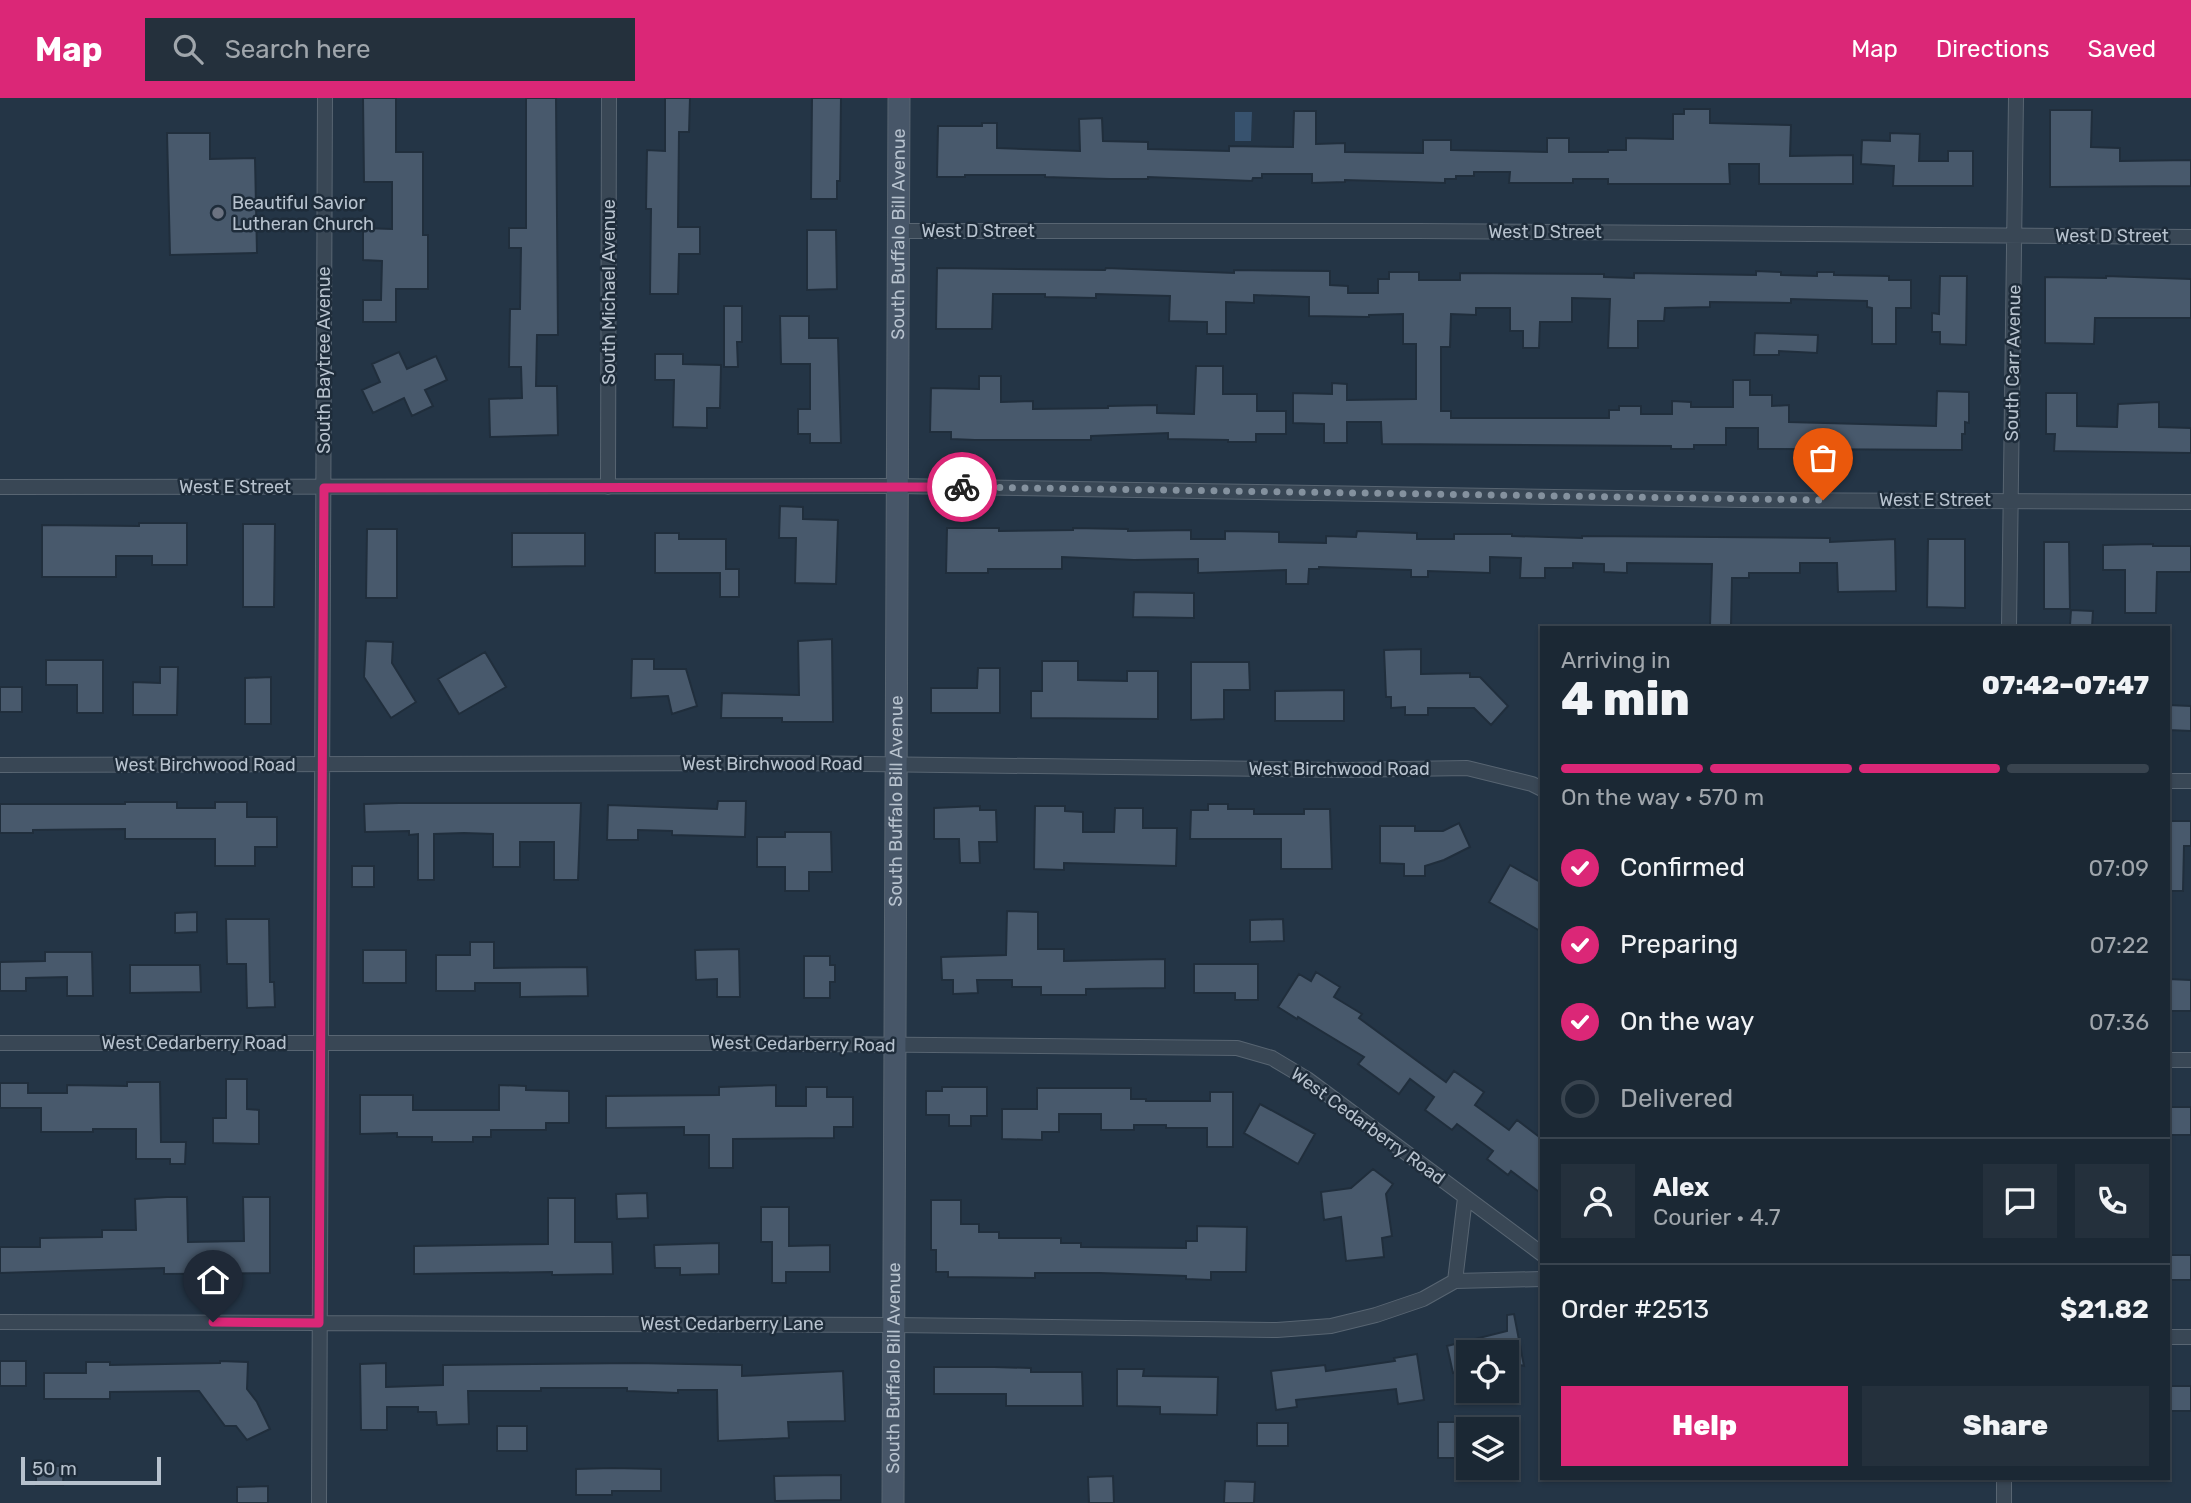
<!DOCTYPE html>
<meta charset="utf-8">
<style>
:root{--surface:#1b2834;--page:#24303c;--text:#f1f3f6;--muted:#a0a6ac;--line:#39444f;--accent:#db2777}
body{margin:0;font-family:Rubik,sans-serif;background:var(--page);color:var(--text);height:100vh;display:flex;flex-direction:column;font-size:26px;white-space:nowrap}
*{box-sizing:border-box;margin:0}
p{font-size:23px;color:var(--muted)}
.icon{flex:none;width:38px;height:38px;fill:none;stroke:currentColor;stroke-width:2;stroke-linecap:round;stroke-linejoin:round}
.map{position:relative;flex:1;overflow:hidden}
.side{position:absolute;left:1540px;top:528px;width:630px;height:854px;display:flex;flex-direction:column;background:var(--surface);border-radius:0px;box-shadow:0 2px 5px #0004,0 0 0 2px var(--line)}
.side>*{flex:none}
.controls{position:absolute;left:1456px;top:1242px;display:grid;gap:14px}
.controls a{display:grid;place-items:center;width:63px;height:63px;border-radius:0px;background:var(--surface);box-shadow:0 2px 5px #0004,0 0 0 2px var(--line);font-size:35px}
.scale{position:absolute;left:21px;bottom:18px;width:140px;box-sizing:border-box;padding-left:7px;border:4px solid #b7c2ce;border-top:0;font-size:19px;line-height:24px;white-space:nowrap;color:#b7c2ce;-webkit-text-stroke:5px #1e2c3a;paint-order:stroke}
.pin{position:absolute;display:grid;place-items:center;width:60px;height:60px;color:#fff;margin:-72px -30px;border-radius:50% 50% 50% 0;rotate:-45deg;box-shadow:0 0 7px #0007}
.pin .icon{rotate:45deg}
.courier{position:absolute;display:grid;place-items:center;width:70px;height:70px;margin:-35px;border:5px solid #db2777;border-radius:50%;background:#fff;color:#222;box-shadow:0 2px 9px #0007}
.head em{font-style:normal;font-weight:800}
.head div{display:flex;flex-direction:column-reverse}
.head{display:flex;align-items:center;justify-content:space-between;height:119px;padding:0 21px}
h1{font-size:46px;font-weight:800;line-height:52px}
.bar{display:grid;grid-template-columns:repeat(4,1fr);gap:10px 7px;align-content:center;height:84px;padding:0 21px}
.bar i{height:9px;border-radius:5px;background:var(--line)}
.bar .active{background:var(--accent)}
.bar p{grid-column:span 4}
.line{display:flex;align-items:center;gap:18px;padding:0 21px;border-top:2px solid var(--line)}
.line div{flex:1}
.round{display:grid;place-items:center;flex:none;width:74px;height:74px;border-radius:0px;background:var(--page)}
ol{padding:0 21px;list-style:none}
li{display:flex;align-items:center;gap:21px;height:77px}
li p{margin-inline-start:auto}
li .icon{padding:7px;border-radius:50%;background:var(--accent);color:#fff;stroke-width:4}
li:last-child{color:var(--muted)}
li i{width:38px;height:38px;border:4px solid var(--line);border-radius:50%}
.action{display:flex;gap:14px;margin-top:auto;padding:14px 21px}
.action a{flex:1;height:80px;border-radius:0px;background:var(--accent);color:#fff;font-size:28px;font-weight:800;line-height:80px;text-align:center}
.action a+a{background:var(--page);color:var(--text)}
header{display:flex;align-items:center;gap:42px;box-sizing:border-box;height:98px;padding:0 35px;background:var(--accent);color:#fff}
header strong{font-size:33px}
nav{display:flex;gap:38px;margin-inline-start:auto;font-size:24px}
.search{width:490px;height:63px;background:var(--page);display:flex;align-items:center;gap:18px;box-sizing:border-box;padding:0 24px;border-radius:0px;color:var(--muted);font-size:26px}
.map>svg:first-child{display:block}
</style>
<header>
<strong>Map</strong>
<div class="search"><svg class="icon" aria-label="search" viewBox="0 0 24 24"><circle cx="10" cy="10" r="6"/><path d="M15 15l6 6"/></svg>Search here</div>
<nav><a>Map</a><a>Directions</a><a>Saved</a></nav>
</header>
<div class="map">
<svg width="2191" height="1405" viewBox="0 0 2191 1405">
<rect width="100%" height="100%" fill="#243546"/>
<path fill="#37526e" d="M1235,14H1252L1251,43H1235Z"/>
<path fill="#48596c" stroke="#202e3c" stroke-width="2" d="M363,0H396V54H423V137H428V191H396V224H363V202H381L382,163L363,162V130L392,131V84H364Z
M526,0H556L558,237H537L536,288H557L558,337L490,339L489,301L522,300L521,269H509L510,211H520L521,150H509V130H526Z
M665,0H690L689,34H679L678,129H700V156H679L678,196H650L651,111H646L647,52L665,53Z
M812,0H841L840,83H837V101H811Z
M1684,11H1710V25L1791,27L1790,58L1853,57V86H1759V66H1729L1730,86H1608V81H1573V85H1509L1510,74H1474V78H1456V81H1445V85L1345,82V84L1312,85V76H1262V80H1253L1252,83L1148,79V81H1110L1045,79V77H965V79H937L938,28H982V25H997V50L1080,53L1079,21L1102,20L1103,43L1148,44V51L1229,53V48L1293,49L1294,13H1316V46L1345,45V54L1423,55V42H1451V52L1547,54V40H1569V54H1608V52H1626V40L1673,41V16H1684Z
M2050,12H2092L2091,49L2120,50V63L2191,62V88L2050,89Z
M167,35H210V61L255,60L257,155L170,157Z
M1890,35L1920,36L1919,63H1948V53H1973V88H1893L1894,68L1861,66L1862,42L1890,43Z
M807,132H836L837,191L807,192Z
M937,170L1105,172L1106,170L1234,175V172L1330,173V187L1348,188V195H1378V181H1389V174H1419V182H1460V175L1604,176V179L1634,180V175L1756,177V173L1781,174V177L1817,178V174H1834V177L1889,178V182H1911V210H1896V246H1872V210L1867,209V203L1791,201V205L1710,204V209L1665,210L1664,223H1638V250H1608L1610,201L1572,200V224H1540L1539,250H1523V233H1510V210H1476V217L1451,216L1450,249H1441V313H1451V320H1609V312H1619V308H1641V316H1672V303L1691,304V309H1733V282H1750V297H1772V308L1789,307V324L1936,328L1937,293L1969,294V325L1965,324V336H1962V352L1758,351V330H1726V347H1694V351H1671V348L1382,346L1381,324H1347V345H1324V326L1293,325V295L1332,296V285L1347,286V302L1416,301V246H1403V216L1369,217V219L1309,218V199L1254,197V205L1226,204V236H1207V224L1169,223L1170,198L1096,196V200L1045,199V196H993L992,231H936Z
M1940,178H1967L1966,247L1940,246V234H1932V215L1939,216Z
M2106,178L2191,181V220H2095L2094,246L2045,245V179L2106,180Z
M724,208H742V244H737L738,269H724Z
M780,218H809V240H838L841,345H810V336H798V311H810V266H781Z
M1755,235L1818,237L1817,255L1779,253V257H1754Z
M399,254L407,271L436,258L447,282L425,292L433,308L412,318L404,300L373,315L362,292L380,284L372,266Z
M655,256H683V266L721,267L720,310H707V330L673,329L674,282H655Z
M1196,268H1223V296H1257V313H1286V336H1256V344H1228V342L1168,341V335L1091,338V342H975L951,341V334H930L931,290L979,291V278H1001V304L1033,303V311L1108,310V308L1157,307V315L1194,316Z
M2046,295H2077V328L2117,329L2118,306L2159,304V329L2191,330V355L2054,353L2055,336H2046Z
M780,408L803,409V421L838,422L836,486L795,485L796,440H779Z
M139,425H187V467H152V458H116V479H42V427L139,428Z
M243,426H275L274,509H243Z
M947,430H999V433L1073,432V430L1128,431V433L1191,432V441H1225V433L1279,434V444L1326,445V438L1356,439L1357,433L1417,435V441H1454V436H1512V438L1582,440V438L1830,440V444L1895,441L1896,493L1838,494L1837,465H1800V475H1749V480H1732L1731,528H1710L1712,466L1627,465V475L1604,474V466L1573,465V470H1545V480H1520L1521,460L1490,459V475L1428,473V479H1411V472L1319,469V471H1309L1308,486H1286V472L1198,475V461L1134,462L1062,459V471H988V475H946Z
M367,431H397V500H366Z
M512,435H585V468L512,469Z
M655,435H679V441H726V471H739V499H720V475H655Z
M1928,441H1965V510L1927,509Z
M2044,444H2069L2070,511H2044Z
M2153,446V448H2191V474H2157L2156,515H2125V472H2103V447Z
M1134,494L1194,495V520L1133,519Z
M2071,512L2093,513L2092,529L2070,527Z
M832,541L833,624H782V620H721L722,595L799,597L798,543Z
M366,543L393,544L392,565L416,604L391,620L364,579Z
M1421,551V576L1470,575V579H1480L1508,608L1491,627L1474,610H1428V617H1405V609L1391,610V599H1386L1384,552Z
M485,554L506,589L459,616L438,581Z
M632,561H654V571H686L697,608L672,616L668,598L631,600Z
M46,562H103V615H77V587H46Z
M1042,563H1078V582L1127,583V573H1158V621L1031,620V593H1042Z
M1191,564H1249L1250,592H1224V621L1191,622Z
M160,569H178L177,617H133V584L160,585Z
M978,570H1000V615H931V590H977Z
M271,579V626H245V580Z
M0,589H22V614H0Z
M1344,592V623H1275V593Z
M2168,607L2191,608V633L2168,632Z
M718,703H746L745,739L672,737V733L638,732V742H607L608,707L717,711Z
M125,704H177V710H215V704H247V719H277V749H255V768H215V741H125V731L33,732V735H0V706H125Z
M399,705H581L578,782H554V744H520V769H493V736L464,735L434,736V782H418V736L409,737V733L365,734L364,706Z
M1208,706H1228V711H1254V716H1304V711H1330L1332,771H1281V741H1190L1191,712H1208Z
M980,708V712H996L997,744H979L980,765H960L959,741H934V710Z
M1035,708H1065V713L1083,714V734H1114L1115,710H1143V730H1177L1176,768L1064,765V772L1034,771Z
M2168,723H2191V748H2184L2183,793H2168Z
M1459,725L1470,749L1444,762L1425,768V778H1404V766L1380,765V728H1415V733H1443Z
M785,734H831L832,774H809V793H785V769H757V739H785Z
M1510,767L1542,785V834L1489,804Z
M352,768H374V789H352Z
M1007,813L1038,814V851H1064V863L1165,861V890L1086,891V897H1041V889H1012V882H977L978,895L953,896V882H942L941,859L1006,857Z
M197,814V834L175,835V815Z
M226,821H269L270,884H274L275,909L247,910L246,866H227Z
M1283,821L1284,843L1250,844V822Z
M470,844H494V870L587,869L588,898L520,899V885H475V893H436V857H470Z
M739,851L740,899H717V881L696,882L695,852Z
M363,852H406V885H363Z
M45,854H92L93,898H67V879L26,880V893H0V864L45,863Z
M804,858H830V867H835V884H830V900H804Z
M1194,866H1258V902H1235V895H1194Z
M130,867H200L201,894L130,895Z
M1316,874L1340,889L1334,899L1362,916L1359,920L1446,984L1454,973L1484,994L1475,1007L1509,1032L1517,1022L1542,1041V1096L1511,1073L1508,1077L1487,1061L1493,1053L1457,1026L1452,1032L1425,1012L1434,999L1410,981L1399,996L1358,966L1364,959L1298,919L1297,921L1278,909L1299,876L1311,883Z
M2168,881L2191,882V913H2168Z
M226,981H247V1011L259,1012V1046L213,1045V1020H226Z
M127,984H160L161,1044H186L185,1066H170V1061H136V1031H93V1034H41V1010H0V985H28V995H67V987L127,988Z
M499,987L526,988V992L569,993V1025H546V1032H491V1039H473V1044H432V1039H397V1035L360,1036V997H413V1012H499Z
M776,987V1008H806V989H827V999H853V1029H834V1040L733,1041V1070H709V1037H684V1029L606,1030V998L719,997V989Z
M942,989H987V1018H971V1028H949V1017H926V993H942Z
M1037,990H1131V1001H1146V1003H1210V994H1233V1049H1207V1030H1166V1027H1134V1032H1101V1016H1059V1034H1042V1042L1002,1041V1011H1037Z
M1260,1006L1315,1036L1298,1066L1244,1035Z
M2168,1009H2191V1037H2168Z
M1373,1071L1393,1086L1386,1096L1392,1138L1382,1140L1384,1159L1346,1163L1341,1119L1324,1122L1321,1094L1351,1090Z
M647,1095L648,1120L617,1121L616,1096Z
M167,1099H187L188,1144L244,1143L243,1099H270V1175L164,1176V1170L0,1175V1149H40V1140L102,1139V1132H136L135,1101Z
M548,1100H575V1144H612L613,1176L552,1177V1174L414,1176V1148L548,1146Z
M931,1102H961V1126H979V1134H999V1140H1061V1145H1081V1149L1186,1150V1143H1197V1128L1247,1129L1246,1174H1211V1182L1186,1181V1178L1100,1175H1035V1180L948,1179V1174H936V1152H931Z
M761,1109H789V1148L830,1147V1174H786V1185H772V1144H761Z
M719,1145V1176L680,1177V1170H655L654,1147Z
M2168,1157H2191V1182H2168Z
M1514,1216L1524,1268L1507,1264V1255H1468V1272L1453,1275L1447,1248L1507,1233V1217Z
M1417,1256L1424,1302L1398,1306L1396,1291L1296,1302L1297,1309L1276,1312L1271,1273L1325,1267L1326,1273L1395,1263L1394,1260Z
M0,1263H26V1288H0Z
M220,1263L248,1264L247,1291L257,1304L270,1331L247,1342L236,1328H225L199,1293L110,1294V1301H44V1275H86V1264H110V1267L220,1265Z
M386,1265V1289L443,1287V1267L635,1265L742,1267V1278L843,1273L845,1323L788,1324L789,1340L718,1343L717,1292H678V1295L627,1293V1290H541V1293H468L469,1326L437,1327L436,1314H418V1309H387V1332H361L360,1266Z
M934,1269H994L1031,1270V1274H1082L1083,1308H1006V1296H934Z
M1117,1271H1144L1143,1278L1218,1279L1217,1317L1160,1316V1309L1117,1308Z
M2168,1288H2191V1313H2168Z
M1438,1324H1466V1360H1438Z
M1257,1325H1288V1348H1257Z
M497,1328H527V1353H497Z
M36,1368H64L63,1387H36Z
M612,1370L661,1371V1393H612V1397H576V1371Z
M841,1377V1402L775,1403L774,1378Z
M1113,1378L1114,1405H1089L1088,1379Z
M1225,1383L1255,1384L1254,1405H1224Z
M268,1388V1405H237V1389Z"/>
<g fill="none" stroke-linecap="round" stroke-linejoin="round">
<defs>
<path id="minor" d="M899,133H1418L2191,139
M0,389L898,388L1742,402L2191,404
M608,389L609,0
M2009,530L2016,0
M0,667L789,665L1342,672L1467,670L1532,686L1542,691
M2168,683H2191
M0,945H722L1237,950L1272,960L1307,981L1542,1156
M2168,962H2191
M1455,1183L1542,1181
M0,1224L894,1227L1277,1232L1331,1228L1376,1217L1423,1201L1455,1183L1465,1100
M2168,1239H2191
M319,1405L325,0
M2004,1405V1381"/>
<g id="secondary">
<path id="s1" d="M893,1405L899,0"/>
</g>
</defs>
<use href="#minor" stroke="#586572" stroke-width="16"/>
<use href="#secondary" stroke="#586572" stroke-width="23"/>
<use href="#minor" stroke="#394755" stroke-width="14"/>
<use href="#secondary" stroke="#475668" stroke-width="21"/>
</g>
<g fill="none" stroke-linecap="round" stroke-linejoin="round">
<path stroke="#84919e" stroke-width="7" stroke-dasharray="0 12.6" d="M962,389L1823,402"/>
<path stroke="#db2777" stroke-width="9" d="M213,1224L319,1225L324,390L962,389"/>
</g>
<circle fill="#6b7280" stroke="#1e2c3a" stroke-width="2.5" cx="218" cy="115" r="7"/>
<g text-anchor="middle" stroke-width="5" stroke-linejoin="round" paint-order="stroke">
<g font-size="18" fill="#b7c2ce" stroke="#1e2c3a" text-anchor="start">
<text x="232" y="111">Beautiful Savior<tspan x="232" dy="21">Lutheran Church</tspan></text>
</g>
<g font-size="18" fill="#b7c2ce" stroke="#1e2c3a">
<text x="978" y="139">West D Street</text>
<text x="1545" y="140">West D Street</text>
<text dy="6" stroke="none"><textPath href="#s1" startOffset="1269">South Buffalo Bill Avenue</textPath></text>
<text x="2112" y="144">West D Street</text>
<text transform="translate(609 194) rotate(-90)" y="6">South Michael Avenue</text>
<text transform="translate(324 262) rotate(-90)" y="6">South Baytree Avenue</text>
<text transform="translate(2013 265) rotate(-89)" y="6">South Carr Avenue</text>
<text x="235" y="395">West E Street</text>
<text x="1935" y="408">West E Street</text>
<text x="772" y="672">West Birchwood Road</text>
<text x="205" y="673">West Birchwood Road</text>
<text x="1339" y="677">West Birchwood Road</text>
<text dy="6" stroke="none"><textPath href="#s1" startOffset="702">South Buffalo Bill Avenue</textPath></text>
<text x="194" y="951">West Cedarberry Road</text>
<text transform="translate(803 946) rotate(1)" y="6">West Cedarberry Road</text>
<text transform="translate(1368 1028) rotate(36)" y="6">West Cedarberry Road</text>
<text x="732" y="1232">West Cedarberry Lane</text>
<text dy="6" stroke="none"><textPath href="#s1" startOffset="135">South Buffalo Bill Avenue</textPath></text>
</g>
</g>
</svg>
<div class="controls">
<a><svg class="icon" aria-label="locate" viewBox="0 0 24 24"><circle cx="12" cy="12" r="6"/><path d="M12 2v4M12 18v4M2 12h4M18 12h4"/></svg></a>
<a><svg class="icon" aria-label="layers" viewBox="0 0 24 24"><path d="M12 4l9 5-9 5-9-5zM3 14l9 5 9-5"/></svg></a>
</div>
<div class="scale">50 m</div>
<div class="pin" style="left:1823px;top:402px;background:#ea580c"><svg class="icon" aria-label="bag" viewBox="0 0 24 24"><path d="M5 8h14l-1 12H6zM9 8a3 3 0 0 1 6 0"/></svg></div>
<div class="pin" style="left:213px;top:1224px;background:#1f2937"><svg class="icon" aria-label="home" viewBox="0 0 24 24"><path d="M3 11l9-7 9 7M6 9v11h12V9"/></svg></div>
<div class="courier" style="left:962px;top:389px"><svg class="icon" aria-label="bike" viewBox="0 0 24 24"><circle cx="6" cy="16" r="4"/><circle cx="18" cy="16" r="4"/><path d="M6 16l4-8h5l3 8M10 8l3 8H6M13 5h3"/></svg></div>
<section class="side">
<div class="head"><div><h1>4 min</h1><p>Arriving in</p></div><em>07:42–07:47</em></div>
<div class="bar"><i class="active"></i><i class="active"></i><i class="active"></i><i></i><p>On the way · 570 m</p></div>
<ol>
<li><svg class="icon" aria-label="check" viewBox="0 0 24 24"><path d="M5 12l5 5 9-10"/></svg>Confirmed<p>07:09</p></li>
<li><svg class="icon" aria-label="check" viewBox="0 0 24 24"><path d="M5 12l5 5 9-10"/></svg>Preparing<p>07:22</p></li>
<li><svg class="icon" aria-label="check" viewBox="0 0 24 24"><path d="M5 12l5 5 9-10"/></svg>On the way<p>07:36</p></li>
<li><i></i>Delivered</li>
</ol>
<div class="line" style="height:126px"><a class="round"><svg class="icon" aria-label="person" viewBox="0 0 24 24"><circle cx="12" cy="8" r="4"/><path d="M4 21q1-7 8-7t8 7"/></svg></a><div><b>Alex</b><p>Courier · 4.7</p></div><a class="round"><svg class="icon" aria-label="chat" viewBox="0 0 24 24"><path d="M4 5h16v11H9l-5 4z"/></svg></a><a class="round"><svg class="icon" aria-label="phone" viewBox="0 0 24 24"><path d="M5 4h4l2 5-3 2q2 4 5 5l2-3 5 2v4C11 20 4 13 5 4z"/></svg></a></div>
<div class="line" style="height:91px"><div>Order #2513</div><b>$21.82</b></div>
<div class="action"><a>Help</a><a>Share</a></div>
</section>
</div>
